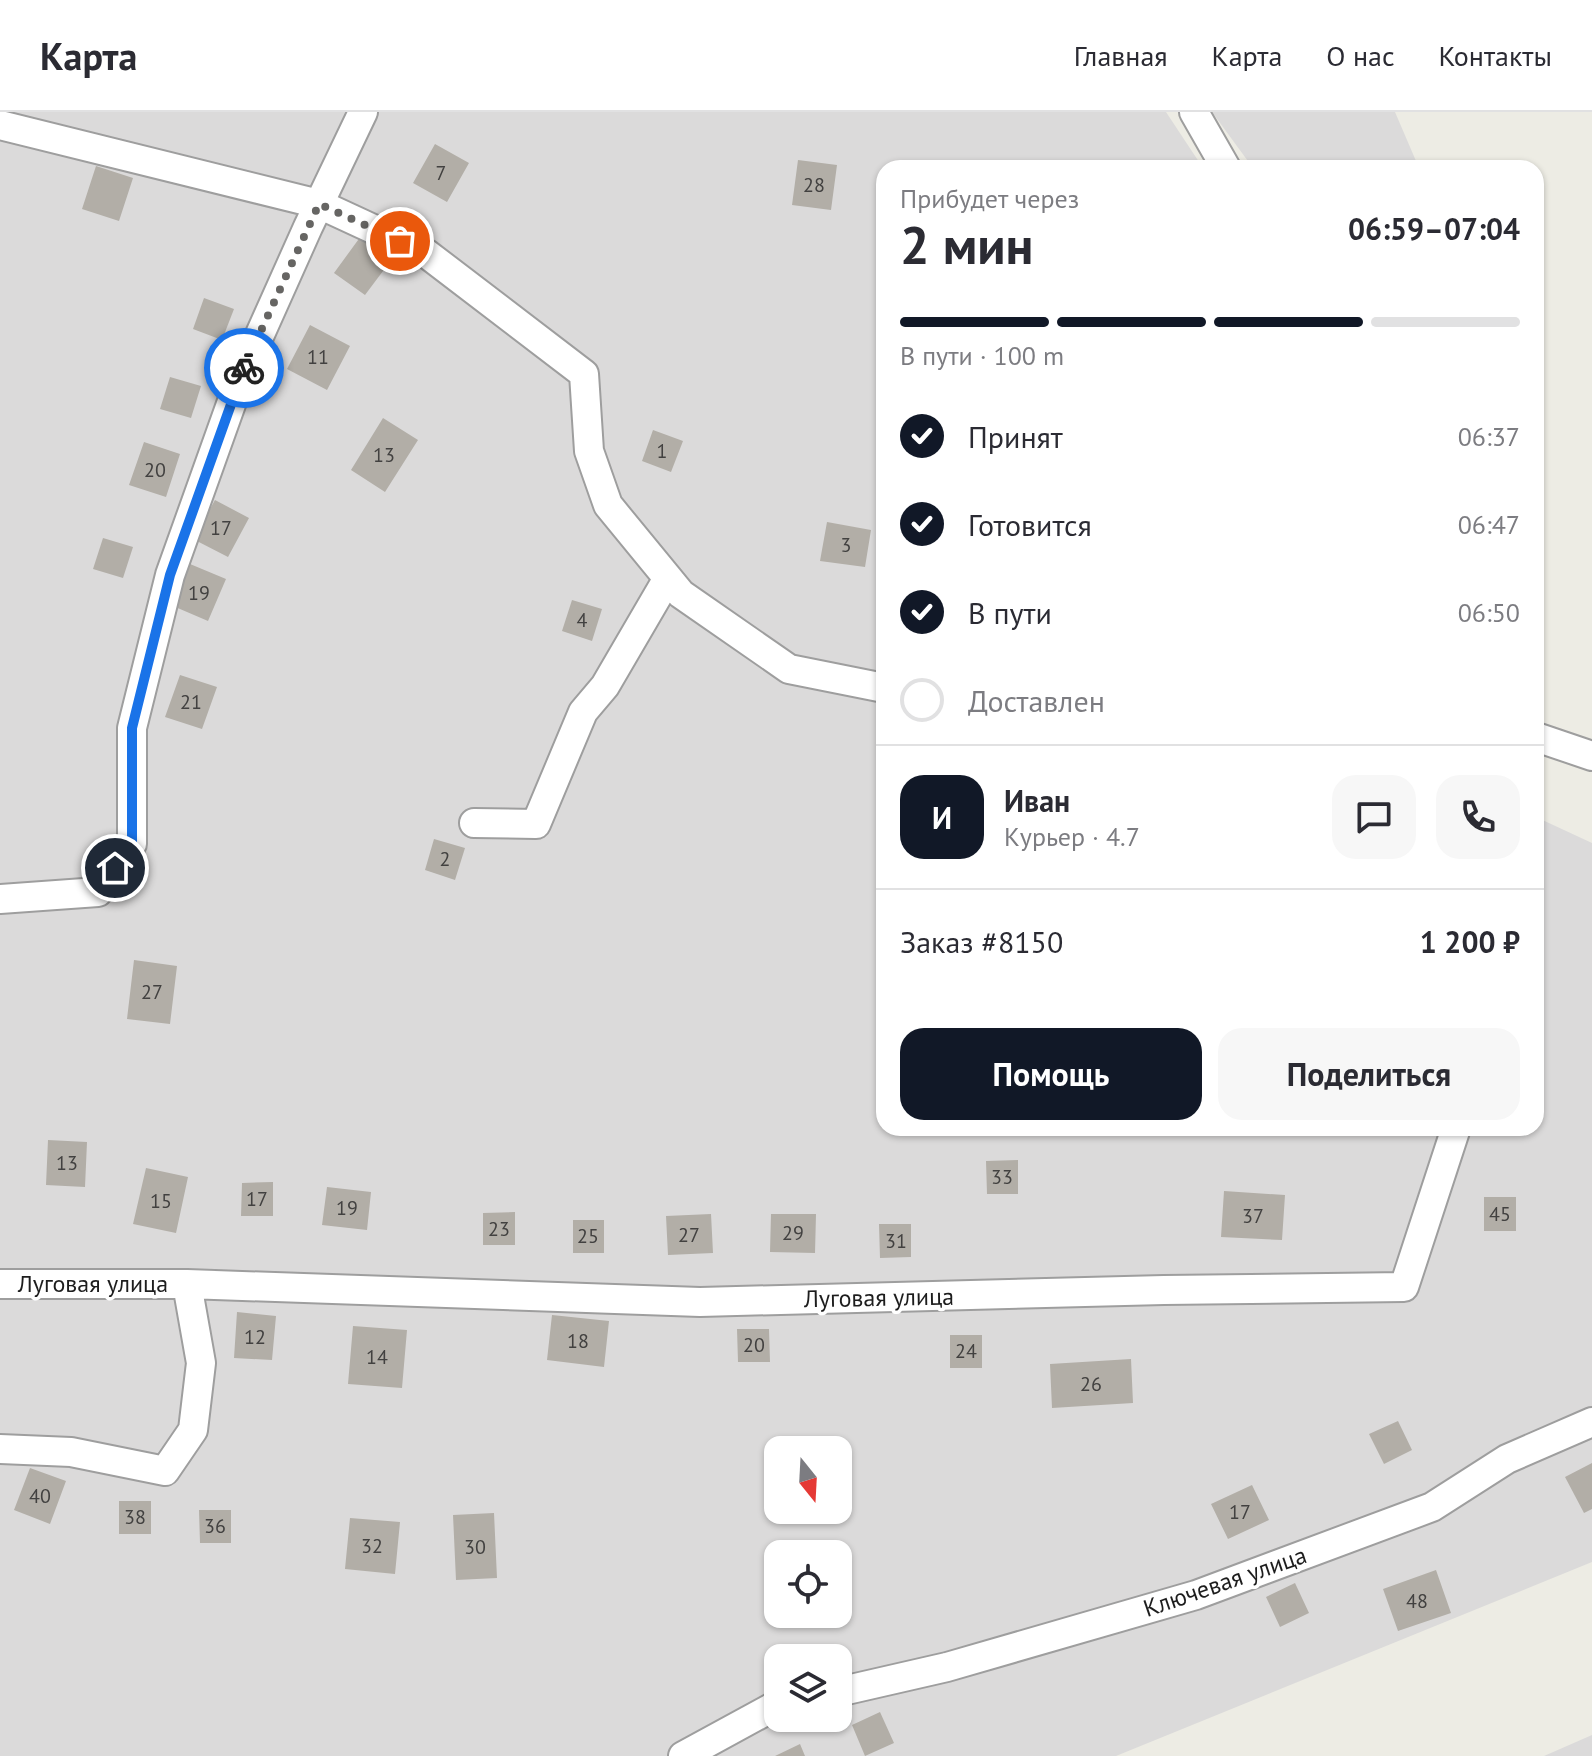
<!DOCTYPE html>
<html lang="ru">
<meta charset="utf-8">
<style>
:root{--surface:#fff;--page:#f7f7f7;--text:#2b2b33;--muted:#7c7c81;--line:#e1e1e2;--accent:#111827}
body{margin:0;font-family:"PT Sans",sans-serif;background:var(--page);color:var(--text);height:100vh;display:flex;flex-direction:column;font-size:30px;white-space:nowrap}
*{box-sizing:border-box;margin:0}
p{font-size:26px;color:var(--muted)}
.icon{flex:none;width:44px;height:44px;fill:none;stroke:currentColor;stroke-width:2;stroke-linecap:round;stroke-linejoin:round}
.map{position:relative;flex:1;overflow:hidden}
.drawer{position:absolute;left:876px;top:48px;width:668px;height:976px;display:flex;flex-direction:column;background:var(--surface);border-radius:24px;box-shadow:0 2px 6px #0004}
.drawer>*{flex:none}
.needle{width:52px;rotate:162deg}
.tools{position:absolute;left:764px;top:1324px;display:grid;gap:16px}
.tools a{display:grid;place-items:center;width:88px;height:88px;border-radius:16px;background:var(--surface);box-shadow:0 2px 6px #0004;font-size:40px}
.pin{position:absolute;display:grid;place-items:center;width:68px;height:68px;color:#fff;margin:-34px;border:4px solid #fff;border-radius:50%;box-shadow:0 2px 8px #0007}
.courier{position:absolute;display:grid;place-items:center;width:80px;height:80px;margin:-40px;border:6px solid #1a73e8;border-radius:50%;background:#fff;color:#222;box-shadow:0 2px 10px #0007}
.headline em{font-style:normal;font-weight:800}
.headline div{display:flex;flex-direction:column-reverse}
.headline{display:flex;align-items:center;justify-content:space-between;height:136px;padding:0 24px}
h1{font-size:52px;font-weight:800;line-height:60px}
.bar{display:grid;grid-template-columns:repeat(4,1fr);gap:12px 8px;align-content:center;height:96px;padding:0 24px}
.bar i{height:10px;border-radius:6px;background:var(--line)}
.bar .on{background:var(--accent)}
.bar p{grid-column:span 4}
.line{display:flex;align-items:center;gap:20px;padding:0 24px;border-top:2px solid var(--line)}
.line div{flex:1}
.round{display:grid;place-items:center;flex:none;width:84px;height:84px;border-radius:24px;background:var(--page)}
ol{padding:0 24px;list-style:none}
li{display:flex;align-items:center;gap:24px;height:88px}
li p{margin-inline-start:auto}
li .icon{padding:8px;border-radius:50%;background:var(--accent);color:#fff;stroke-width:4}
li:last-child{color:var(--muted)}
li i{width:44px;height:44px;border:4px solid var(--line);border-radius:50%}
.button{display:flex;gap:16px;margin-top:auto;padding:16px 24px}
.button a{flex:1;height:92px;border-radius:24px;background:var(--accent);color:#fff;font-size:32px;font-weight:800;line-height:92px;text-align:center}
.button a+a{background:var(--page);color:var(--text)}
header{display:flex;align-items:center;gap:48px;box-sizing:border-box;height:112px;padding:0 40px;background:var(--surface);border-bottom:2px solid var(--line)}
header strong{font-size:38px}
nav{display:flex;gap:44px;margin-inline-start:auto;font-size:28px}
.map>svg:first-child{display:block}
</style>
<header>
<strong>Карта</strong>
<nav><a>Главная</a><a>Карта</a><a>О нас</a><a>Контакты</a></nav>
</header>
<div class="map">
<svg width="1592" height="1644" viewBox="0 0 1592 1644">
<rect width="100%" height="100%" fill="#edece4"/>
<path fill="#dbdada" fill-rule="evenodd" d="M0,0H1166L1203,56H884V1016H1536V705L1592,731V1450L1116,1644H0ZM778,1338H838V1398H778ZM778,1442H838V1502H778ZM778,1546H838V1606H778Z
M1212,0H1395L1419,56H1253Z
M1592,1623V1644H1544Z"/>
<path fill="#b2aea7" d="M435,32L469,51L447,90L413,71Z
M798,48L837,53L831,98L792,93Z
M96,54L133,66L119,109L82,97Z
M361,124L392,147L365,183L334,161Z
M204,186L234,197L222,228L193,217Z
M310,213L350,234L327,278L287,257Z
M170,265L201,274L191,306L160,297Z
M383,306L418,328L385,380L351,358Z
M653,318L683,329L671,360L642,349Z
M144,330L180,342L166,385L129,373Z
M215,388L249,406L228,445L193,427Z
M827,410L871,418L865,455L820,449Z
M103,426L133,435L123,466L93,457Z
M190,452L226,467L208,509L173,494Z
M572,488L602,497L592,529L562,519Z
M180,563L217,575L202,617L165,605Z
M1536,696H1541V729H1536Z
M434,727L465,736L455,768L425,758Z
M134,848L177,854L170,912L127,907Z
M48,1028L87,1030L85,1075L46,1073Z
M1018,1048V1082H987L986,1049Z
M146,1056L188,1065L176,1121L133,1112Z
M273,1070V1104H241L242,1071Z
M327,1075L371,1080L367,1118L322,1113Z
M1224,1079L1285,1083L1282,1128L1221,1125Z
M1484,1085H1516V1119H1484Z
M515,1100V1133H483V1101Z
M711,1102L713,1141L668,1143L666,1104Z
M771,1102H816L815,1141L770,1140Z
M573,1108H604V1141H573Z
M879,1112H911V1145L880,1146Z
M237,1200L276,1204L272,1248L234,1246Z
M552,1203L609,1209L604,1255L547,1248Z
M353,1214L407,1218L402,1276L348,1272Z
M737,1217H769L770,1250H738Z
M950,1223H982V1256H950Z
M1131,1247L1133,1291L1052,1296L1050,1252Z
M1398,1309L1412,1338L1384,1352L1369,1322Z
M1592,1351V1397L1584,1401L1565,1365Z
M30,1356L66,1369L50,1412L14,1398Z
M1252,1373L1269,1408L1228,1427L1211,1392Z
M119,1389H151V1422H119Z
M199,1398H231V1431H200Z
M494,1401L497,1466L456,1468L453,1403Z
M350,1406L400,1410L395,1462L345,1457Z
M1436,1458L1451,1501L1398,1519L1383,1477Z
M1295,1471L1309,1501L1280,1515L1266,1485Z
M880,1600L894,1631L865,1644L852,1613Z
M800,1632L805,1644H775Z"/>
<g fill="none" stroke-linecap="round" stroke-linejoin="round">
<defs>
<path id="street" d="M1194,0L1226,56
M0,13L319,92L427,142L584,262L589,339L608,393L681,482L789,557L884,576
M1536,625L1592,644
M474,711L536,712L583,600L605,574L668,466
M0,787L98,780L132,732V616L170,463L240,267L308,115L363,0
M0,1172H187L700,1190L1164,1178L1404,1175L1456,1016
M0,1337L71,1340L165,1359L193,1318L201,1251L187,1172
M838,1580L947,1555L1196,1483L1432,1395L1507,1347L1592,1310
M683,1644L773,1595L778,1594"/>
</defs>
<use href="#street" stroke="#9e9e9e" stroke-width="32"/>
<use href="#street" stroke="#fff" stroke-width="28"/>
</g>
<g fill="none" stroke-linecap="round" stroke-linejoin="round">
<path stroke="#666563" stroke-width="8" stroke-dasharray="0 14.4" d="M244,256L319,92L400,129"/>
<path stroke="#1a73e8" stroke-width="10" d="M115,756L132,732V616L170,463L244,256"/>
</g>
<g text-anchor="middle" stroke-width="7" stroke-linejoin="round" paint-order="stroke">
<g font-size="20" fill="#424140">
<text x="441" y="68">7</text>
<text x="814" y="80">28</text>
<text x="318" y="252">11</text>
<text x="662" y="346">1</text>
<text x="384" y="350">13</text>
<text x="155" y="365">20</text>
<text x="221" y="423">17</text>
<text x="846" y="440">3</text>
<text x="199" y="488">19</text>
<text x="582" y="515">4</text>
<text x="191" y="597">21</text>
<text x="445" y="754">2</text>
<text x="152" y="887">27</text>
<text x="67" y="1058">13</text>
<text x="1002" y="1072">33</text>
<text x="257" y="1094">17</text>
<text x="161" y="1096">15</text>
<text x="347" y="1103">19</text>
<text x="1500" y="1109">45</text>
<text x="1253" y="1111">37</text>
<text x="499" y="1124">23</text>
<text x="793" y="1128">29</text>
<text x="689" y="1130">27</text>
<text x="588" y="1131">25</text>
<text x="896" y="1136">31</text>
<text x="255" y="1232">12</text>
<text x="578" y="1236">18</text>
<text x="754" y="1240">20</text>
<text x="966" y="1246">24</text>
<text x="377" y="1252">14</text>
<text x="1091" y="1279">26</text>
<text x="40" y="1391">40</text>
<text x="1240" y="1407">17</text>
<text x="135" y="1412">38</text>
<text x="215" y="1421">36</text>
<text x="372" y="1441">32</text>
<text x="475" y="1442">30</text>
<text x="1417" y="1496">48</text>
</g>
<g font-size="24" fill="#1d1d1d" stroke="#fff">
<text x="93" y="1180">Луговая улица</text>
<text transform="translate(879 1186) rotate(-1)" y="8">Луговая улица</text>
<text transform="translate(1225 1470) rotate(-19)" y="8">Ключевая улица</text>
</g>
</g>
</svg>
<div class="tools">
<a><svg class="needle" viewBox="-14 -14 28 28"><path d="M0-13l5 13h-10z" fill="#e53935"/><path d="M0 13l5-13h-10z" fill="#7c7c81"/></svg></a>
<a><svg class="icon" aria-label="locate" viewBox="0 0 24 24"><circle cx="12" cy="12" r="6"/><path d="M12 2v4M12 18v4M2 12h4M18 12h4"/></svg></a>
<a><svg class="icon" aria-label="layers" viewBox="0 0 24 24"><path d="M12 4l9 5-9 5-9-5zM3 14l9 5 9-5"/></svg></a>
</div>
<div class="pin" style="left:400px;top:129px;background:#ea580c"><svg class="icon" aria-label="bag" viewBox="0 0 24 24"><path d="M5 8h14l-1 12H6zM9 8a3 3 0 0 1 6 0"/></svg></div>
<div class="pin" style="left:115px;top:756px;background:#1f2937"><svg class="icon" aria-label="home" viewBox="0 0 24 24"><path d="M3 11l9-7 9 7M6 9v11h12V9"/></svg></div>
<div class="courier" style="left:244px;top:256px"><svg class="icon" aria-label="bike" viewBox="0 0 24 24"><circle cx="6" cy="16" r="4"/><circle cx="18" cy="16" r="4"/><path d="M6 16l4-8h5l3 8M10 8l3 8H6M13 5h3"/></svg></div>
<section class="drawer">
<div class="headline"><div><h1>2 мин</h1><p>Прибудет через</p></div><em>06:59–07:04</em></div>
<div class="bar"><i class="on"></i><i class="on"></i><i class="on"></i><i></i><p>В пути · 100 m</p></div>
<ol>
<li><svg class="icon" aria-label="check" viewBox="0 0 24 24"><path d="M5 12l5 5 9-10"/></svg>Принят<p>06:37</p></li>
<li><svg class="icon" aria-label="check" viewBox="0 0 24 24"><path d="M5 12l5 5 9-10"/></svg>Готовится<p>06:47</p></li>
<li><svg class="icon" aria-label="check" viewBox="0 0 24 24"><path d="M5 12l5 5 9-10"/></svg>В пути<p>06:50</p></li>
<li><i></i>Доставлен</li>
</ol>
<div class="line" style="height:144px"><b class="round" style="background:var(--accent);color:#fff">И</b><div><b>Иван</b><p>Курьер · 4.7</p></div><a class="round"><svg class="icon" aria-label="chat" viewBox="0 0 24 24"><path d="M4 5h16v11H9l-5 4z"/></svg></a><a class="round"><svg class="icon" aria-label="phone" viewBox="0 0 24 24"><path d="M5 4h4l2 5-3 2q2 4 5 5l2-3 5 2v4C11 20 4 13 5 4z"/></svg></a></div>
<div class="line" style="height:104px"><div>Заказ #8150</div><b>1 200 ₽</b></div>
<div class="button"><a>Помощь</a><a>Поделиться</a></div>
</section>
</div>
